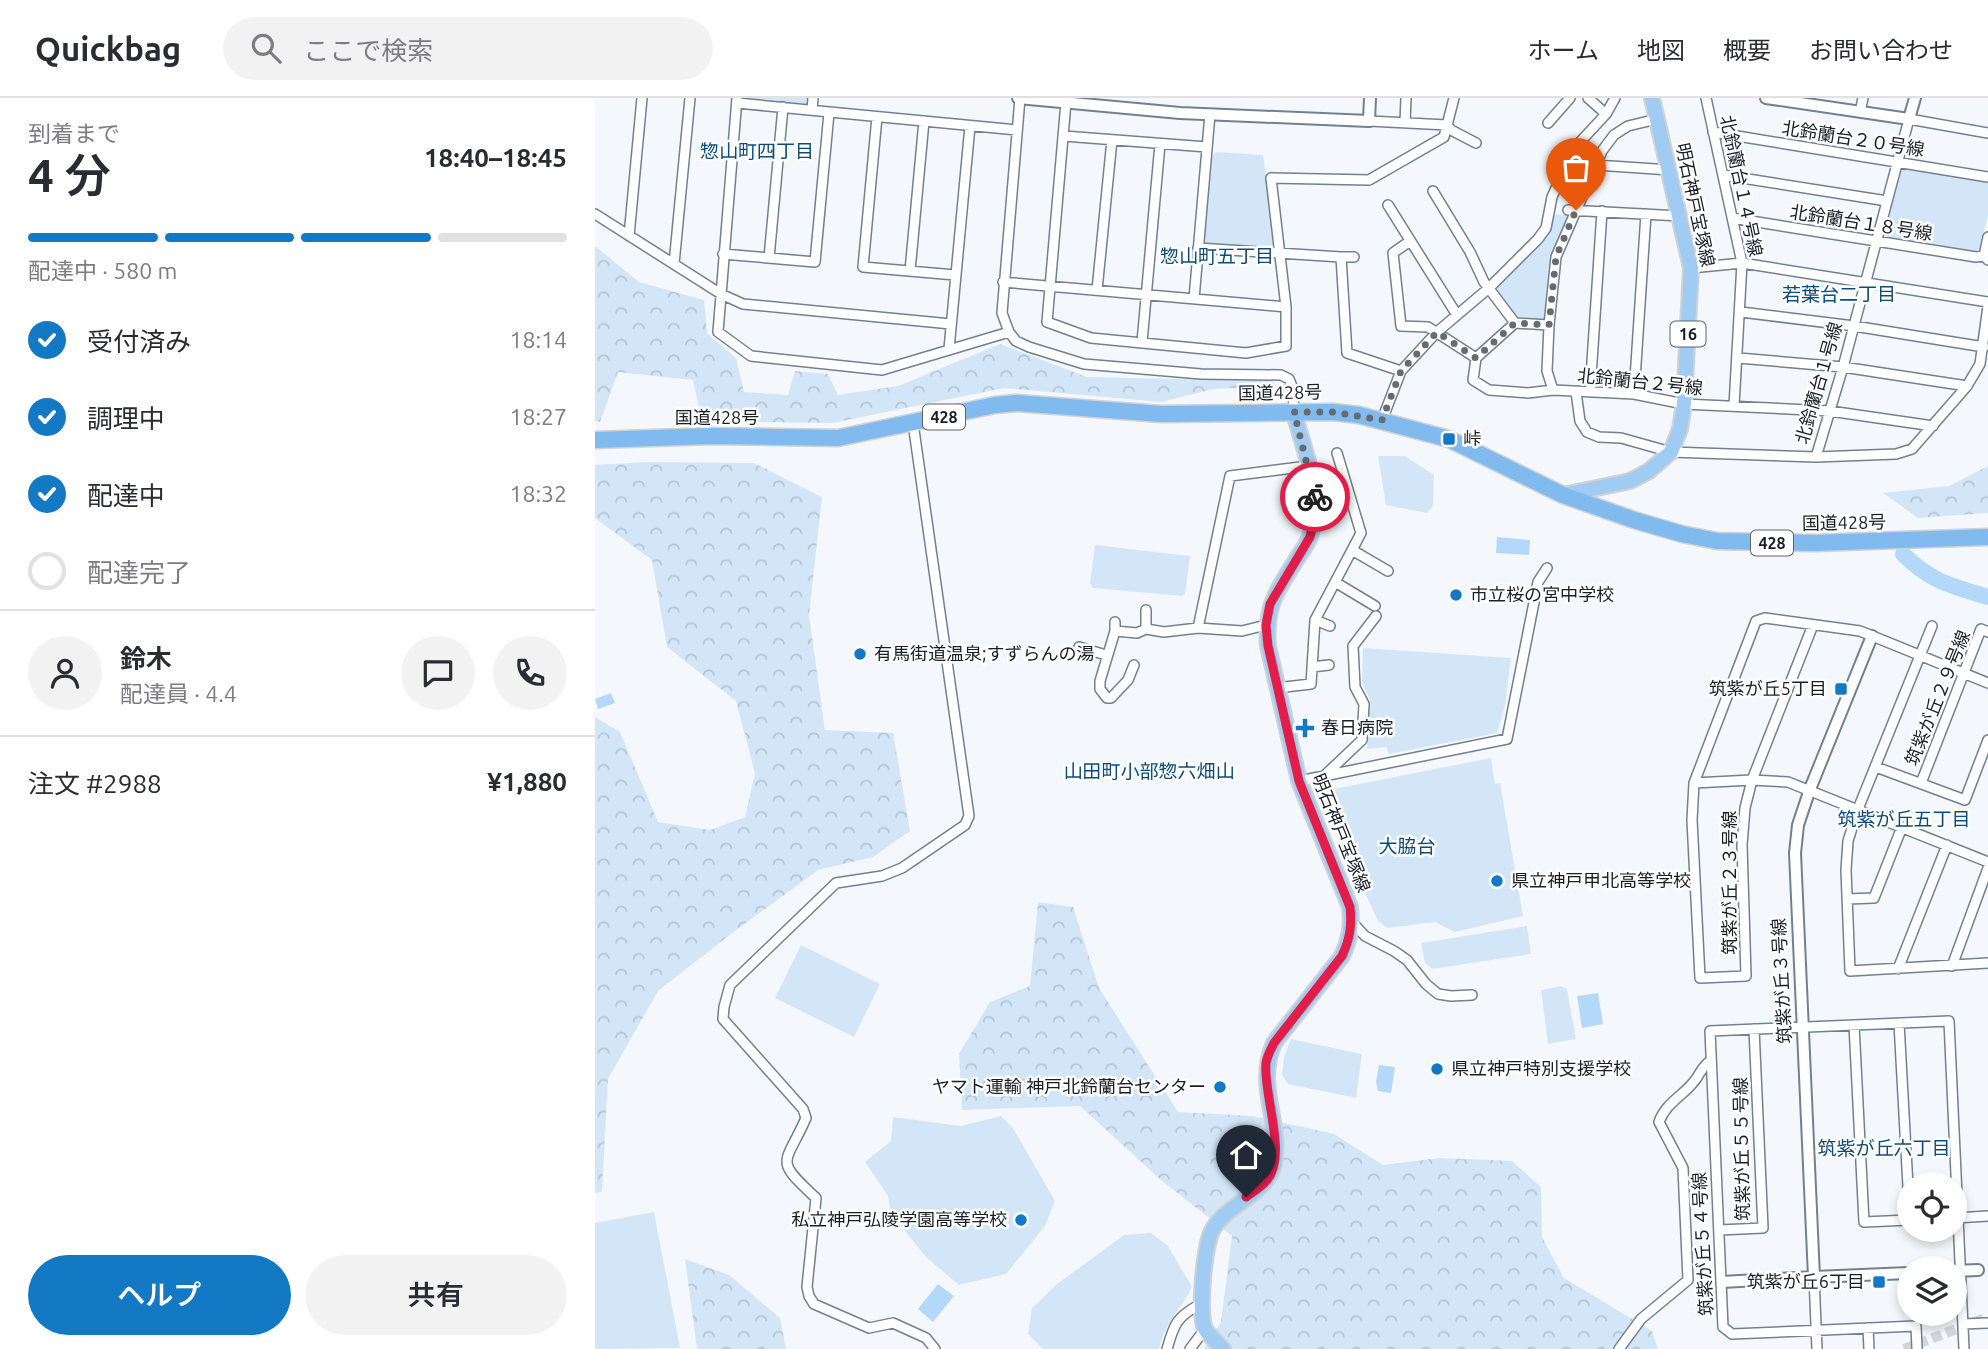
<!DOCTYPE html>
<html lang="ja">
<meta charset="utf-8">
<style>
:root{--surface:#fff;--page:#f2f2f3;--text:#2b2b33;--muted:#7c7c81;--line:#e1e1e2;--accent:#1379c5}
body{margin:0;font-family:Ubuntu,"Noto Sans JP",sans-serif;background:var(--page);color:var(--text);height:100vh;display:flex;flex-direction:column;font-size:26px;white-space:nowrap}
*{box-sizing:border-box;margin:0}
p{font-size:23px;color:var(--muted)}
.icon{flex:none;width:38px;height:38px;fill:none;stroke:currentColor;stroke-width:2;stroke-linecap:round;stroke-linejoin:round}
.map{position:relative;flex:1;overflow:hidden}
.panel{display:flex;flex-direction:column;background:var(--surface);width:595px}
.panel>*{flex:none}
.controls{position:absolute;left:1302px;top:1074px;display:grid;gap:14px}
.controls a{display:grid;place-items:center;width:70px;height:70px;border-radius:50%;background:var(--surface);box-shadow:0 4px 10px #0003;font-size:35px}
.pin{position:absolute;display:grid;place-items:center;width:60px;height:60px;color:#fff;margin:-72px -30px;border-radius:50% 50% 50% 0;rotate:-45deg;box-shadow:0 0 7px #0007}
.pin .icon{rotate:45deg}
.courier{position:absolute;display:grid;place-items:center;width:70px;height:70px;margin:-35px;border:5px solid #e11d48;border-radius:50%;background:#fff;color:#222;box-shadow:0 2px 9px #0007}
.summary em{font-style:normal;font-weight:600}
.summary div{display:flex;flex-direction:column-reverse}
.summary{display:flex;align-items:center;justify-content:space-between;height:119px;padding:0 28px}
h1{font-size:46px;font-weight:600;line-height:52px}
.bar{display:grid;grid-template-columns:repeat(4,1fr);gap:10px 7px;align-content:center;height:84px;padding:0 28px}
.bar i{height:9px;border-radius:5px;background:var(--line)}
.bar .on{background:var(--accent)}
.bar p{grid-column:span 4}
.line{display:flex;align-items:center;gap:18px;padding:0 28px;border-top:2px solid var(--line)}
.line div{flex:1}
.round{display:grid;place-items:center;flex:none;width:74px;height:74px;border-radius:37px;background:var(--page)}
ol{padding:0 28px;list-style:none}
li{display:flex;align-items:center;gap:21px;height:77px}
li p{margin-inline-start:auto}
li .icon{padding:7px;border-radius:50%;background:var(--accent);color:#fff;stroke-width:4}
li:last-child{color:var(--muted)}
li i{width:38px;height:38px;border:4px solid var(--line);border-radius:50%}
.primary-button{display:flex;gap:14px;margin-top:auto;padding:14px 28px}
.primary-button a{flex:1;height:80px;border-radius:42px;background:var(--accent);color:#fff;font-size:28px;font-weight:600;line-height:80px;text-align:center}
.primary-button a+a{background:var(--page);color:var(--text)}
header{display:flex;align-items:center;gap:42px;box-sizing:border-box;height:98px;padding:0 35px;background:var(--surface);border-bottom:2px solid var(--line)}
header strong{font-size:33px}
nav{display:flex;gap:38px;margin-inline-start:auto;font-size:24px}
.search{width:490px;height:63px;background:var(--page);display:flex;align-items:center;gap:18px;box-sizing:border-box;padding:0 24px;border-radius:38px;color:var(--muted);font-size:26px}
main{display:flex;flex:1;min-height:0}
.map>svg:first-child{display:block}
</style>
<header>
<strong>Quickbag</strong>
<div class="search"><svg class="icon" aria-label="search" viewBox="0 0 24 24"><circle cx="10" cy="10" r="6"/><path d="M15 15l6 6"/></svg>ここで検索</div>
<nav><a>ホーム</a><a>地図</a><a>概要</a><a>お問い合わせ</a></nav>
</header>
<main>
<section class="panel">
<div class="summary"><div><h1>4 分</h1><p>到着まで</p></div><em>18:40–18:45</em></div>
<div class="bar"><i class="on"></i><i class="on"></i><i class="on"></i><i></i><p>配達中 · 580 m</p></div>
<ol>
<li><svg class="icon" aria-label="check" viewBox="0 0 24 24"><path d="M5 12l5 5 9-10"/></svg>受付済み<p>18:14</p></li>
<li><svg class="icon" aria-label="check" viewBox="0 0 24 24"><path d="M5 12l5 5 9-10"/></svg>調理中<p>18:27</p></li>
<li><svg class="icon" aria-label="check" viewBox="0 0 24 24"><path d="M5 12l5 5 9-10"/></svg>配達中<p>18:32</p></li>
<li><i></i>配達完了</li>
</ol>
<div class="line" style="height:126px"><a class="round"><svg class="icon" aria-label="person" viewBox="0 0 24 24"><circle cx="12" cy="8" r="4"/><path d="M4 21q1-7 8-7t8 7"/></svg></a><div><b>鈴木</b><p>配達員 · 4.4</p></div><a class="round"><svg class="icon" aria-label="chat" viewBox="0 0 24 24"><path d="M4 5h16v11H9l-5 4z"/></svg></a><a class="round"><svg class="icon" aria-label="phone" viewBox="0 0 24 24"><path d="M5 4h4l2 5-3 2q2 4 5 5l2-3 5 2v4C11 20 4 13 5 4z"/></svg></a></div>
<div class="line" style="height:91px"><div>注文 #2988</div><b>¥1,880</b></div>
<div class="primary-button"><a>ヘルプ</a><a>共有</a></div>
</section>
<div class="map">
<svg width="1393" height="1251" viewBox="0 0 1393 1251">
<defs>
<pattern id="forest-crowns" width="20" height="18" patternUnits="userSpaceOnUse" patternTransform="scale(1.75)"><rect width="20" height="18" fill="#d3e6f7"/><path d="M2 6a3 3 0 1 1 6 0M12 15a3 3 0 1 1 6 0" fill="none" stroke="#b4c5d4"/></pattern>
</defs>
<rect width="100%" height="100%" fill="#f4f8fc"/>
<path fill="#d3e6f7" d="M149,0H215V5L209,8L152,3Z
M621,54L668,57L681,148L675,153L611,146L608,143L616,59Z
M1313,69L1393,82V118L1384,153L1380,156L1292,141L1289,137L1307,71Z
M962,116L974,118L957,158L950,219L947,222L923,219L903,195L902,188L946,143L953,134L956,118Z
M783,358H810L839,377L838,408L832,415L791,407Z
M500,447L595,458L590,496L587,498L498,490L495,485Z
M768,550L916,560L910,608L902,635L794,656L791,649L772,651L775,601L767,585Z
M896,660L900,686L905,685L928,818L860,834L840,824L793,830L783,823L724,694Z
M932,828L936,856L837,871L830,865L826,845Z
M206,847L285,886L259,939L180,900Z
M966,888L972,891L981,941L953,946L946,892Z
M696,941L767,956L761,1000L693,986L687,977L689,959Z
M406,1018L418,1030L460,1103L450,1128L411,1176L364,1187L333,1161L299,1120L295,1110L293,1098L270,1064L296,1043L298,1019L366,1028Z
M59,1114L85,1250L0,1251V1125Z
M556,1135L573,1148L597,1189C586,1212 570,1224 564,1251H448L433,1236L437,1210L462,1186L529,1137Z"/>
<path fill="url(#forest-crowns)" d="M0,148L44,184L109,202L112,235L141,260L149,294L193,297L200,273L233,276L243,297L303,288L405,246L492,279L677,283L682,288L619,291L566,304L409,290L237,325L107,323L98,282L23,274L5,324L0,323Z
M53,364L159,365L227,399L214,517L230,632L298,635L315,733L278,759L223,772L136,836L63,893L13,981L7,1094L0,1095V619L25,634L63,724L115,732L150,719L160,675L141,603L72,549L57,462L0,420V367Z
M1393,368V415L1323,420L1288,395L1354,388Z
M443,804L478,809L504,890L583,1014L658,1018L739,1036L788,1067L845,1060L917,1063L946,1089L947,1139L969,1180L1057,1233L1063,1251H609L626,1224L637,1138L566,1082L485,1008L367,1012L364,956L395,904L435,888Z
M90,1161L134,1177L185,1220L191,1251H102Z"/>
<path fill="#b4d8fa" d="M902,439L935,442L934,457L901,455Z
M16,595L20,605L3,611L0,601Z
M1003,895L1008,926L987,930L982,898Z
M784,967L800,969L796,995L783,993L781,984Z
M343,1186L359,1198L338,1224L323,1211Z"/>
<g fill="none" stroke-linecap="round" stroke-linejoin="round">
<path stroke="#b4d8fa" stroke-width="16" d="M1308,456C1336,484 1357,488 1393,499"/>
<path stroke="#d3d7dc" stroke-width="10" stroke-dasharray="10 5" stroke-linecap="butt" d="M1309,1251L1393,1219"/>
<defs>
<path id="minor" d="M142,0L123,234L156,258L287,272L414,234
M425,0L407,215L414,234L421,243L434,249L489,266L606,276L686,277L694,281L698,291L699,315
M993,0L1011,16
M1111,0L1147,165L1139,308
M471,4L452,224L496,240L651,255L691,248V209L676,80L774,82L849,39L859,0
M142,5L422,32
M217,12L218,0
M1265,14L1268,0
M282,19L268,169L360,177
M1062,21L1033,28L1019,37L1007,53L961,159L954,227L952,273L958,292L1039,296L1089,306L1235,313L1338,328
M774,23L852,27L856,32L881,45
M810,25L811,0
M953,25L975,0
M1118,34L1393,79
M469,38L612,49
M1001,67L1075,72
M1128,77L1292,103
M838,93L875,154L889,184L920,225
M793,107L862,217
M973,112L1085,118
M0,116L126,196L148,206L356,226
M1137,120L1381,159L1389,158
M34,138L47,0
M1393,139L1389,158L1393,162
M815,143L798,155L806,228L833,229L881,260
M603,150L746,159L752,255L806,273
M128,156L220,164L234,15
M746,159H759
M174,160L188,9
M79,166L95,0
M1096,170L1147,165L1393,204
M315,173L329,23
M408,184L691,209
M502,192L517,42
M599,201L615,16
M1146,214L1259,228L1389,249
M954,227L920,225L881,260L878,282L894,292L933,295L958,292
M547,244L565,46
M354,251L375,28
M1143,260L1248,269L1372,288
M981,294L985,323L992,334L1004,339L1026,340L1076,354L1221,359L1248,269L1314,21L1393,35
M995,294L1007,113
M1039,296L1051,116
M787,322L806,273L842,234L894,190L943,141L951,130L957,99L967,77L985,44L1011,16L1020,0
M318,325L374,718L370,727L307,770L287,778L241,785L135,887L129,909L128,921L208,1011L211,1020C190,1068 178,1060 221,1100L212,1189L214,1198L219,1206L274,1230L298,1225L331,1240L340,1251
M1221,359L1301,356L1317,351L1372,288L1385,266L1393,208
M720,395L752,389
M757,452L793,473
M740,484L780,508
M720,522L735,528
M520,524V533L505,583V591L512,600H516L533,582L539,567
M1218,527L1157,682L1150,710L1147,747L1151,878L1105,880L1097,722L1099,685L1161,523L1170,520L1265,533L1393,585
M1337,528L1263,711L1253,743L1251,772L1255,873L1393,865
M603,530L635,378L713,368
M551,531V512
M520,533L542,535L551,531L569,534L603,530L647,533L671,527
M484,549L511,557
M717,569L734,567
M681,590L716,586L720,522L766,435L742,355
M1281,669L1370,702L1393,642
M729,678L767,642L769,606L760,589L758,548L781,518
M704,683L912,641L943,484L952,470
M1099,685L1157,682L1193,684L1393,764
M1326,685L1386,531L1393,534
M1252,801L1279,800L1307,729
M757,824L770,838L799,853L812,862L831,886L843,896L856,898L877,897
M1357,868L1393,770
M1303,871L1352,747
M1304,925L1314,1107
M1259,927L1269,1124L1314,1122
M1360,1120L1393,1118
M1124,1132L1168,1130L1159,931
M1219,1179L1222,1251
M1368,1226L1393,1225
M1273,1230L1274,1251
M572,1251C579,1226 582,1218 606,1206
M595,1251L610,1231
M1024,1251L1046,1221L1093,1182L1088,1070L1064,1024C1071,1004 1089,998 1101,981C1106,974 1107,969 1115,963
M1322,1251L1321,1228L1137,1236L1128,1229L1115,933L1354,923L1369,1251"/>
<path id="tertiary" d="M423,0L585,15L774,23L775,0
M1171,0L1314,21L1320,0
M1277,538L1215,691L1203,727L1200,755L1219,1179L1314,1175
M1360,1173L1383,1172
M1127,1184L1219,1179"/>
<path id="primary" d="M968,397L1035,383L1054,373L1076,354L1085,331L1089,306L1096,170L1057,0
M628,1251C623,1245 614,1238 610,1231C603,1216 609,1146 618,1131C633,1105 673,1096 679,1066C687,1024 660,989 679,945L747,858C755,841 757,827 755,809L704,683L673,548C670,506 682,493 703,459C708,451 714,444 716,435C728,395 709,353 699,315"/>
<path id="trunk" d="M0,342L117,338L243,340L400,307L421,305L566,316L738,314L764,317L854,341L968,397L1039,422L1087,436L1122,443L1219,445L1393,439"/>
</defs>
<use href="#minor" stroke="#708192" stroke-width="12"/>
<use href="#tertiary" stroke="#708192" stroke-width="14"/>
<use href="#primary" stroke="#d1d2d4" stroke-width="18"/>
<use href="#trunk" stroke="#d1d2d4" stroke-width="19"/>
<use href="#minor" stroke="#fff" stroke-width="9"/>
<use href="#tertiary" stroke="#fff" stroke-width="10"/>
<use href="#primary" stroke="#a0cbf3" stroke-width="14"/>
<use href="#trunk" stroke="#80baef" stroke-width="16"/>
</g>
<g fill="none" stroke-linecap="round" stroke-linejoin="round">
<path stroke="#656b71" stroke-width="7" stroke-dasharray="0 12.6" d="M720,399L699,314H738L787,322L806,273L842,234L881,260L920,225L954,227L961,159L981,112"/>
<path stroke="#e11d48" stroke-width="9" d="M651,1099C658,1094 667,1089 672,1082C693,1057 668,997 671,965C672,958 676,951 679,945L747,858C755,841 757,827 755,809L704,683L673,548L671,527L675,506L715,439L720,418V399"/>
</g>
<g fill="#1379c5" stroke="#fff" stroke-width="2.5">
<rect x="847" y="334" width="14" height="14" rx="3.5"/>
<circle cx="861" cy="497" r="7"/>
<circle cx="265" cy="556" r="7"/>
<rect x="1239" y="584" width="14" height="14" rx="3.5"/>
<path d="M706.5 619.5h7v7h7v7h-7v7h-7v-7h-7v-7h7z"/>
<circle cx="902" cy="783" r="7"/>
<circle cx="842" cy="971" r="7"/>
<circle cx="625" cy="989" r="7"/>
<circle cx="426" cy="1122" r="7"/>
<rect x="1277" y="1177" width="14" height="14" rx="3.5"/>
</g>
<g text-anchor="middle" stroke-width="5" stroke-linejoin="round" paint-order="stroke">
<g fill="#fff" stroke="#5d6267" stroke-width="2">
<rect x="1075.5" y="223.5" width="35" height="25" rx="5"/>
<rect x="328" y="306.5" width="42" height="25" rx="5"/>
<rect x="1156" y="432.5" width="42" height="25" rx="5"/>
</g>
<g font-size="16" font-weight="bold" fill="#181f26">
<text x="1093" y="242">16</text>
<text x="349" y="325">428</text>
<text x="1177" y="451">428</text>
</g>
<g font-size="18" fill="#181f26" stroke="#fff">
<text transform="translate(1258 41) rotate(9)" y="6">北鈴蘭台２０号線</text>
<text transform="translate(1146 88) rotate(78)" y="6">北鈴蘭台１４号線</text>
<text transform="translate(1100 107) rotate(78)" y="6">明石神戸宝塚線</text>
<text transform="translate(1266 125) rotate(9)" y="6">北鈴蘭台１８号線</text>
<text transform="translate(1045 284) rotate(6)" y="6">北鈴蘭台２号線</text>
<text transform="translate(1224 285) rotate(-74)" y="6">北鈴蘭台１号線</text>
<text transform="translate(685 295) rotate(-1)" y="6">国道428号</text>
<text x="122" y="326">国道428号</text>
<text transform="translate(1249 425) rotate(-1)" y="6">国道428号</text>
<text transform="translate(1343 600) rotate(-68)" y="6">筑紫が丘２９号線</text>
<text transform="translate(746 735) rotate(68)" y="6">明石神戸宝塚線</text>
<text transform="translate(1135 785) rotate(-90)" y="6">筑紫が丘２３号線</text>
<text transform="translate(1187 883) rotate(-93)" y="6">筑紫が丘３号線</text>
<text transform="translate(1147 1051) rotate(-91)" y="6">筑紫が丘５５号線</text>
<text transform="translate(1108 1146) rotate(-93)" y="6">筑紫が丘５４号線</text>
</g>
<g font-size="18" fill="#181f26" stroke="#fff" text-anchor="start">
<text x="868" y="347">峠</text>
<text x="875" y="503">市立桜の宮中学校</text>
<text x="279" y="562">有馬街道温泉;すずらんの湯</text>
<text x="1232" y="597" text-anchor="end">筑紫が丘5丁目</text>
<text x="726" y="636">春日病院</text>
<text x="916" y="789">県立神戸甲北高等学校</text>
<text x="856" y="977">県立神戸特別支援学校</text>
<text x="611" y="995" text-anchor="end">ヤマト運輸 神戸北鈴蘭台センター</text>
<text x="412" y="1128" text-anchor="end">私立神戸弘陵学園高等学校</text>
<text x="1270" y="1190" text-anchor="end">筑紫が丘6丁目</text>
</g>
<g font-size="19" fill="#0c4b7a" stroke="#fff">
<text x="162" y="60">惣山町四丁目</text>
<text x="622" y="165">惣山町五丁目</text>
<text x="1244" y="203">若葉台二丁目</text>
<text x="554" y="680">山田町小部惣六畑山</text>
<text x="1309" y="728">筑紫が丘五丁目</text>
<text x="812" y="755">大脇台</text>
<text x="1289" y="1057">筑紫が丘六丁目</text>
</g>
</g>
</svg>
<div class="controls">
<a><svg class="icon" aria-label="locate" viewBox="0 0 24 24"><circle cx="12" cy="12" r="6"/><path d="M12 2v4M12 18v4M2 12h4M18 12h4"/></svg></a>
<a><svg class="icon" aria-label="layers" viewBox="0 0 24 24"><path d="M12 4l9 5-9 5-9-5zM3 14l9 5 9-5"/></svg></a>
</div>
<div class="pin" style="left:981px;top:112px;background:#ea580c"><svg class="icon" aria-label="bag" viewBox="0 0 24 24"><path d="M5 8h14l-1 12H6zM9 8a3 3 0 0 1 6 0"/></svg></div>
<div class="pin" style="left:651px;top:1099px;background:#1f2937"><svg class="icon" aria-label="home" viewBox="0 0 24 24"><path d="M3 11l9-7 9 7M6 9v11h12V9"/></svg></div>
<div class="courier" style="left:720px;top:399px"><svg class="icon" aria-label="bike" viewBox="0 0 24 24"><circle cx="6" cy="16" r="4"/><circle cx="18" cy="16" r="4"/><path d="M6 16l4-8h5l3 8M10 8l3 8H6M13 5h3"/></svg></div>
</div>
</main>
